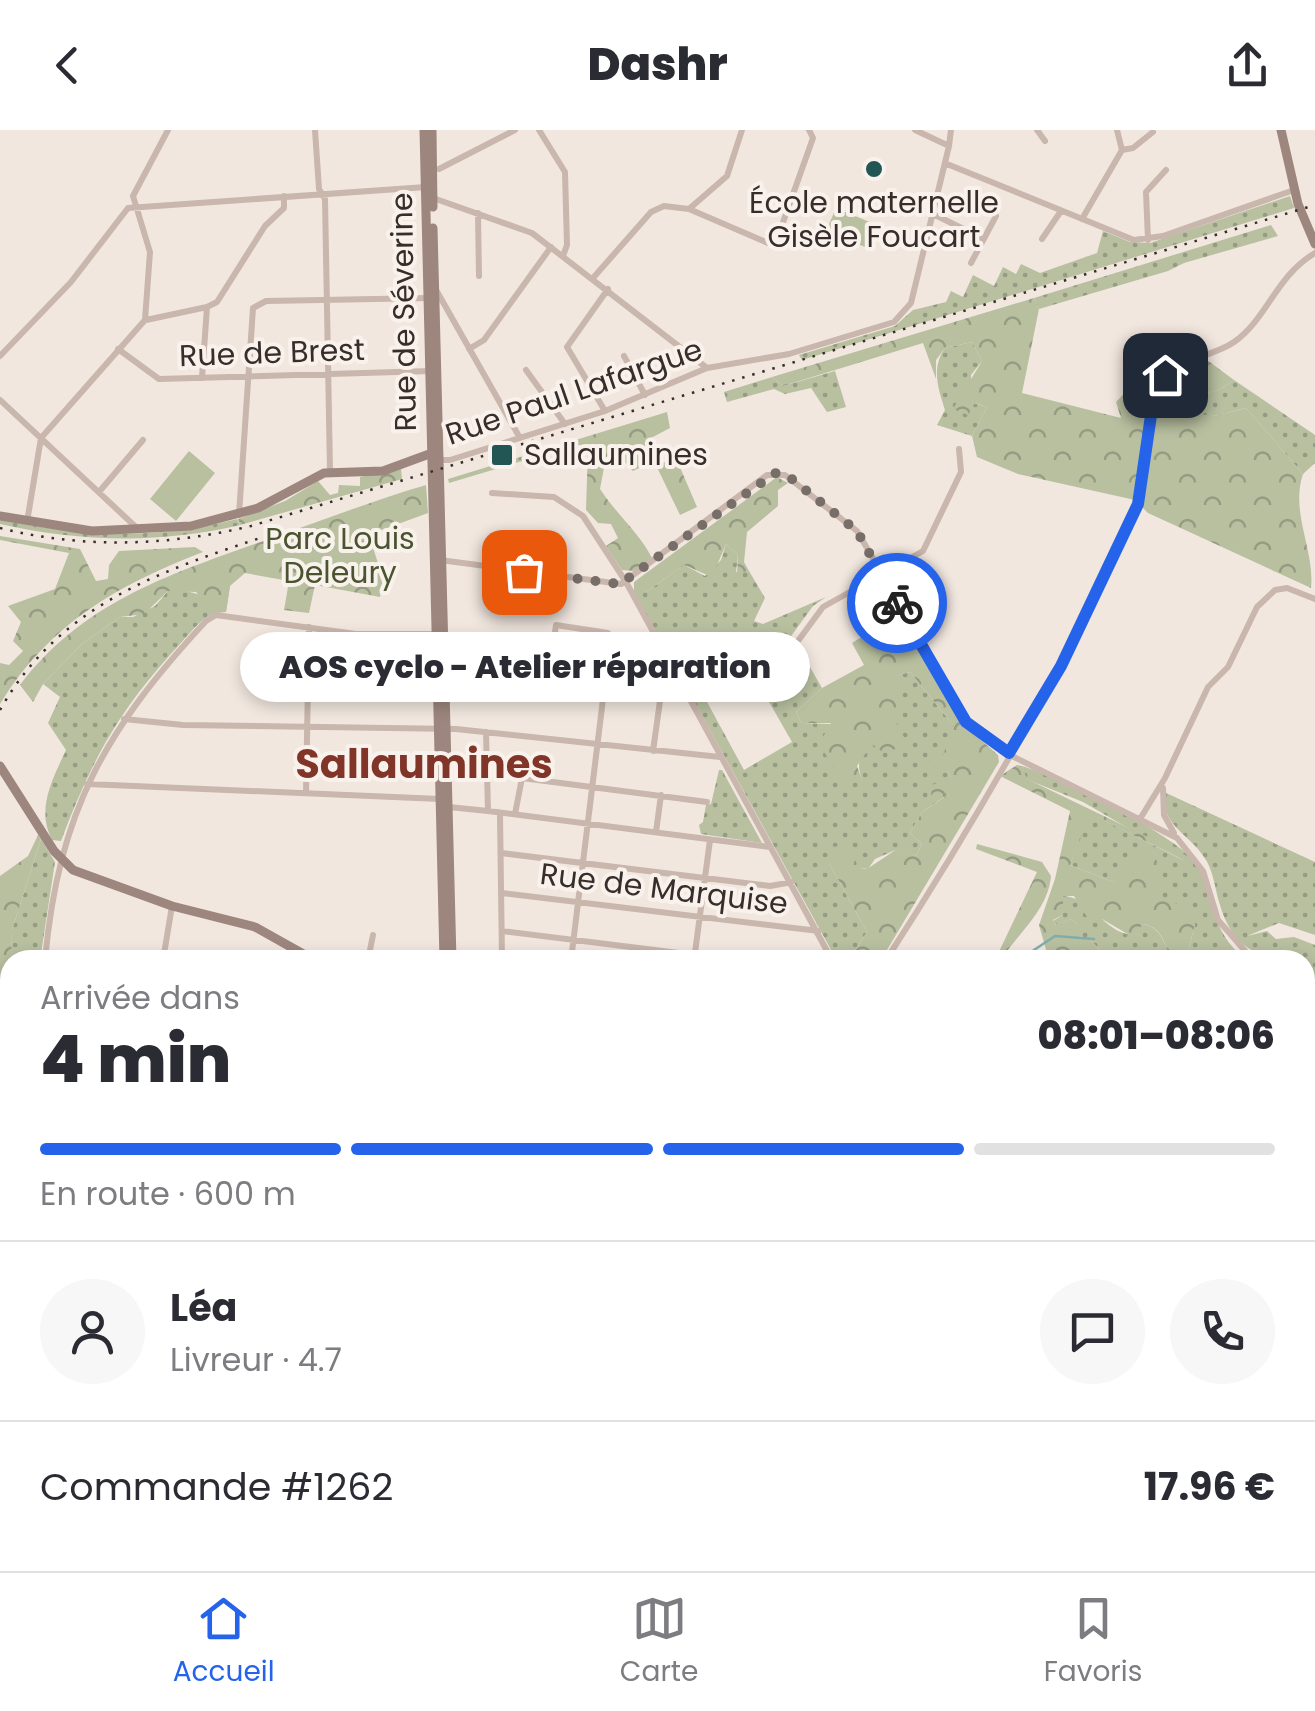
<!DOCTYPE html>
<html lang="fr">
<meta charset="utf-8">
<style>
:root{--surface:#fff;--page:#f7f7f7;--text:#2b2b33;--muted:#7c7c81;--line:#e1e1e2;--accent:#2563eb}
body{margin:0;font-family:Poppins,sans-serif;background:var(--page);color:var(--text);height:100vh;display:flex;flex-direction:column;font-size:38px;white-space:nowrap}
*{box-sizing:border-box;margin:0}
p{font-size:32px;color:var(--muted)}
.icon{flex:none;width:55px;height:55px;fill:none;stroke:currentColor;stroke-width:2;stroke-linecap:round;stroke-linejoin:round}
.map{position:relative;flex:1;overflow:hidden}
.side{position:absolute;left:0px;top:820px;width:1315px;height:622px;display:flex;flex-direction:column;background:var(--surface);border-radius:30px 30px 0 0;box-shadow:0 5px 15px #0003}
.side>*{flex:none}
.pin{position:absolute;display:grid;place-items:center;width:85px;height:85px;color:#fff;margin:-42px;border-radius:20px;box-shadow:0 5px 15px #0006}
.courier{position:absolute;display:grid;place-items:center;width:100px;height:100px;margin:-50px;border:8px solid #2563eb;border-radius:50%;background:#fff;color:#222;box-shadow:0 2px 12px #0007}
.bubble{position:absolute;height:70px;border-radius:35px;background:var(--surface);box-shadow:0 5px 15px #0003;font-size:32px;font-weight:800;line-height:70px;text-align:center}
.head em{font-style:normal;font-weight:800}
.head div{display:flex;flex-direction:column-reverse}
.head{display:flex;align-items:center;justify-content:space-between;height:170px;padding:0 40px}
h1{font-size:65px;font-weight:800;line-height:75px}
.bar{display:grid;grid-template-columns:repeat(4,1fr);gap:15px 10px;align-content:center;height:120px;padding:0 40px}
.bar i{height:12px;border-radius:8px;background:var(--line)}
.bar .on{background:var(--accent)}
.bar p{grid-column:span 4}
.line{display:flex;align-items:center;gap:25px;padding:0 40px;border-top:2px solid var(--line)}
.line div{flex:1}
.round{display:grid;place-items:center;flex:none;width:105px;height:105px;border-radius:52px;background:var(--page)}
header{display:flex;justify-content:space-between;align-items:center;height:130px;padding:0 40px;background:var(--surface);font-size:45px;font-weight:800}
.menu{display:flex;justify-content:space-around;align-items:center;height:140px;border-top:2px solid var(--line);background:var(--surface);font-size:28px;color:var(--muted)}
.menu a{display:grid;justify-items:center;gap:5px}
.menu .on{color:var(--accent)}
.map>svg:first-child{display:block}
</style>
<header><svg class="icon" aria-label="back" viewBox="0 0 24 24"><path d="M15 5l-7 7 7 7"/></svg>Dashr<svg class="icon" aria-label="share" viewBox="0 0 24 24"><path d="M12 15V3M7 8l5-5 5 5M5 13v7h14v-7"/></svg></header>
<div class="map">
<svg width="1315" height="1441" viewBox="0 0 1315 1441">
<defs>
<pattern id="grass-dots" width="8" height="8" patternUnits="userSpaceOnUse" patternTransform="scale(2.5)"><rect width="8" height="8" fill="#b8c0a0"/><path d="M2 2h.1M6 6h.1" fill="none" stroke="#969c83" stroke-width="1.8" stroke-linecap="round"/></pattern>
<pattern id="forest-crowns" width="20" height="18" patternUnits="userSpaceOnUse" patternTransform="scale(2.5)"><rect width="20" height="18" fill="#b8c0a0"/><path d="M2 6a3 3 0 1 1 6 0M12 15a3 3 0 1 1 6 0" fill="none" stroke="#969c83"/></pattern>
</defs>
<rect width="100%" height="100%" fill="#f1e7df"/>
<path fill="url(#grass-dots)" d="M1290,66L1294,78L802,230L799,225L895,196L913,180L946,172L951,161L963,167L973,145L994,156L1003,137L1016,144L1021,134L1040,143L1097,123L1103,101L1130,112L1150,113Z
M1271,95L1278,106L1184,133L1168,141L1039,179L1034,168Z
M972,212L982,231L971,245L974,273L987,277L972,306L937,295L945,280C938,258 931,238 945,218Z
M835,241L846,277L827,282L811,258L785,264L774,259L727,272L724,262L772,247L783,256Z
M1234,250L1315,305V333L1303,344L1246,278L1214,286L1198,282L1194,266L1219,260Z
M0,389C79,407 158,410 237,389L240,395C160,414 80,412 0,394Z
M726,414L738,425L736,442L749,441L765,468L754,491L763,494L826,467L813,476L786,513L763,530L742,508L688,537L744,640L792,612L764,563L777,565L767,543L798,516L822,558L796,582L801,593L831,594L820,614L862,650C844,603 915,617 894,546L910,542L954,596C949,617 937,629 951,647L942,654L950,663L922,682L910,703L922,714L916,726L900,718L875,729L868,739L829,733L867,802L849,830L842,822L835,827L634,462H646L684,435L705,446L721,430Z
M230,456L226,482C206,480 193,501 179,515C119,580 92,629 61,711L52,710C36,680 52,650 66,620L48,593L60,567L43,554L82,514L120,487H133L155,476L168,461L179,459L201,465Z
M1022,636C1056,646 1181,707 1197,735C1218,772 1207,797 1246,830H1186L1195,794L1159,769L1143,730L1113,752L1070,735L1089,683L1185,731L1083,672L1026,649Z
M719,640H722L762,713L701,704L699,695L703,692L706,675L711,674Z
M1164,662L1315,732V805L1279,793L1247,806L1267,801L1276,809L1294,807L1315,815V850L1305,849V830C1264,830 1234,823 1220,775C1215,760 1214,743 1206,730C1190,703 1161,697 1164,662Z
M41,709L55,732L40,830H11L12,800Z
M1063,766C1092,766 1108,811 1140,804L1141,794C1156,795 1163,807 1167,820L1162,825L1151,820C1134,825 1120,818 1103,823L1089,809L1078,806V794L1071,789L1057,795L1053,791L1063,785Z"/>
<path fill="url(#forest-crowns)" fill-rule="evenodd" d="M1034,168L1039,179L1022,263L1121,288L1116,272L1134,253L1146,257L1149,264L1145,302L1153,304C1162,255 1159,251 1207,230L1234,250L1219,260L1195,266L1199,281L1214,286L1246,278L1303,344C1290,383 1315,420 1311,458L1148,383L1135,370L1018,344L977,327L972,306L987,277L975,273L968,285L953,279L982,231L972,212L945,218L936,230V249L923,213L783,256L772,247Z
M667,282L670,298L649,309L660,334L676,328L697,377L680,385L654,331L633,341L617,324L606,327L600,359C617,385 638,401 652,428L634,441L622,440L606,416L618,408L611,394L598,393L586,380L588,316L576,315L449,353L448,349Z
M401,339L402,349L240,395L238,389L285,371L318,351L330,365L338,363L339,355L360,356V347Z
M777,347L788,353L778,360V376L747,402L744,432L749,441L737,443L738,425L726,414L712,447L684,435L646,462H634V452Z
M426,355L428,383L379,401L382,419L374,421L383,448L380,467L315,455L309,483L284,480L289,451L245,443L230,456L226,482L216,483L196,462L168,461L144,484L120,487L82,514L43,554L33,572L20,555C84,471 171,444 266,410C320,391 372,371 426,355Z
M0,406L80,419L96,451L108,449L109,435L119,421L195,417L203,422C117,455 49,494 0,574V533L9,535L23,521L13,511L21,492L8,476L55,459L69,423L0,410Z
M881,456L963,594L998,625L999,632L881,830H836L842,822L850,829L867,802L829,733V717L846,716L860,738L867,739L900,717L916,726L922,714L910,703L922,682L949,664L931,665L932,655L951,647L944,637H922L943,625L954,596L910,542L895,546L903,573L895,591L910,618L906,623L895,619L884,623L872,614L857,636L862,650L844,653L819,614L831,593H801L796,582L822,558L864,535L852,513L876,498L858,467Z
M1017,635L1022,636L1027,649L1187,726L1186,731L1090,684L1070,735L1113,752L1133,733L1143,730V722L1155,726L1164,751L1160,769L1182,775L1195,794L1186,830H1049L1039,795L1055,749L1070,681L1000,646ZM1063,766H1074L1087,787L1102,789L1131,806L1141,804V794C1157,795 1163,807 1167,820L1162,824L1151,820C1134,825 1120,818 1103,823L1089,809L1078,806V794L1071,789L1056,795L1053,790L1063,785Z
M38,705L41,709L12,800L10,913L0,885V746L28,726Z
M977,714L1042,732L1051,746C1048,780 1019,802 1001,830H995L1037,742L976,719Z"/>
<path fill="#b8c0a0" d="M836,78L879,96L870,119L826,101Z
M189,321L215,343L176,391L150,369Z
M1305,1184H1315V1384H1305Z"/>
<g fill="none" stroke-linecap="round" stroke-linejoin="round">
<path stroke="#80adaa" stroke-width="2.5" d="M1019,830L1055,806L1094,809"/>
<path stroke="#c9b6ac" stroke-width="6" d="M315,0L319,59L325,69L330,341
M539,0L565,42L567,115L563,126
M915,0L949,16L951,0
M1037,0L1045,11
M1117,0L1122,20
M947,34L1134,110L1163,106L1294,60
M439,39L515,0
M433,68L532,103L707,238
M689,79L768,113L776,112L813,8L809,0
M478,83L479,146
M933,84L984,109
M1082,89L1122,20L1133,18L1153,2
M1042,109L1061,81
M1148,110L1146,62L1166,40
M971,133L996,86
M593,148L651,82L664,76L689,79L727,46L742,0
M435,158L520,308
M146,190L207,177
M118,219L159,249L431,241
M469,219L484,210L551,117
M0,226L71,152L128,78L426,57
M624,226L645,265
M526,240L565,294
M202,248L207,177L217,172L265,96L284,78V66
M0,270L138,399
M605,281L567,217L608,159
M436,330H450L605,281L707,238L789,224L894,192L911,173L949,16
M99,362L143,310
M492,363L554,367L583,386L626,452L832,830
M239,385L253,178L266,171L430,168
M27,392L41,308L145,190L150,122L133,66L168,0
M440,430L621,454L767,345H785L857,401L973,599L1014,627L1177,708L1203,741L1218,790L1253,830
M774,567L766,550L767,536L795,515L823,477L923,421L961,342L959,319
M124,589L183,595L456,599L720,627
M653,621L666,528
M87,654L440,669
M1163,658L1164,685L1174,703
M306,663L309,497
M449,677L488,681L486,602
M488,681L770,717
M515,684L522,648L707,672
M500,685L502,830
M1140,689L1165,648L1208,557L1228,537L1257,477L1275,460L1287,458L1315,469
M656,702L661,665
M501,723L770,756L792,752
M502,763L819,801
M502,801L695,825
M164,825L182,830
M45,830C59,680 105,600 206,491L216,485L356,504H436
M163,830L172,776
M368,830L373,805
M571,830L610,512L608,503L556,495L547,561L602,569
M694,830L710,710
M886,830C976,691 1062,541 1131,391C1149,350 1140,280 1161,251C1175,229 1213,227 1234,212C1267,189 1276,146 1315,123
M0,975L10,998
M1305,998L1315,972
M0,1098L10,1097
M0,1130L10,1129
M0,1312L10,1323
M0,1353L10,1345
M0,1366L10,1358
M0,1402L10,1413
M1305,1431H1315
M24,1432L29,1441
M523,1432L527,1440L536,1441
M364,1441L368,1432
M1121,1441L1128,1432"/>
<path stroke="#9d867d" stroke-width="9" d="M424,0L444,830
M432,0L433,77
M1281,0L1298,74L1315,114
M433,98L452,830
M0,386L92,401L191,396L258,378L324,343L383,341L432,323
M0,636L54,721L73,740L172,776L255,797L314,830
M1305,858H1315
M1305,868V890
M1305,902L1315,891
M0,1113L10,1112
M1305,1113H1315
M0,1287L10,1296
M257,1432L279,1441
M678,1432L683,1441
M688,1432L692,1441
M275,1439L301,1441
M703,1441L729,1432"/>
<path stroke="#372d2a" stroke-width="2.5" stroke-dasharray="2.5 8" stroke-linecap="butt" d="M0,398C83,419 168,416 251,396L1315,75
M0,580C61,472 164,440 275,403
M0,895L10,924
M0,950L10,974
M152,1432L155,1441"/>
</g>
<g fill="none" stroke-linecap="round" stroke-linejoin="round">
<path stroke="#786e69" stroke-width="10" stroke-dasharray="0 18" d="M524,442L620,454L775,343L788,346L857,401L897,473"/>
<path stroke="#2563eb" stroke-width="12" d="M897,473L966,592L1009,623L1061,536L1138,374L1154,265L1165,245"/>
</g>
<g fill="#225655" stroke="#f9f2ec" stroke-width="4">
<circle cx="874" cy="39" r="10"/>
<rect x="490" y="313" width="24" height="24" rx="5"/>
</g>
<g text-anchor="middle" stroke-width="8" stroke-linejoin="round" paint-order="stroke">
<g font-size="30" fill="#372d2a" stroke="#f9f2ec">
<text x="874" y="83">École maternelle<tspan x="874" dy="34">Gisèle Foucart</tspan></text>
<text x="524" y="335" text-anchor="start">Sallaumines</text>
</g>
<g font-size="30" fill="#372d2a" stroke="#f9f2ec">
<text transform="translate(404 182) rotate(-91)" y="10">Rue de Séverine</text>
<text transform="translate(272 223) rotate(-2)" y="10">Rue de Brest</text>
<text transform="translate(574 262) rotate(-19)" y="10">Rue Paul Lafargue</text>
<text transform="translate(664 759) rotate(7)" y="10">Rue de Marquise</text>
</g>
<g font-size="30" fill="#4a5430" stroke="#f9f2ec">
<text x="340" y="419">Parc Louis<tspan x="340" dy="34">Deleury</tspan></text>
</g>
<g font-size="40" font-weight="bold" fill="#813529" stroke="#f9f2ec">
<text x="424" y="648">Sallaumines</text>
</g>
</g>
</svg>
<div class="pin" style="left:524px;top:442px;background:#ea580c"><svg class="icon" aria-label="bag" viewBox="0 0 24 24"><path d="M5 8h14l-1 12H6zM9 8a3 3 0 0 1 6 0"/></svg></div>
<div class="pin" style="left:1165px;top:245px;background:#1f2937"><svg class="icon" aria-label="home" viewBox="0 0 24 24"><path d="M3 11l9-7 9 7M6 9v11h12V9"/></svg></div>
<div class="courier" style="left:897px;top:473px"><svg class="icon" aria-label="bike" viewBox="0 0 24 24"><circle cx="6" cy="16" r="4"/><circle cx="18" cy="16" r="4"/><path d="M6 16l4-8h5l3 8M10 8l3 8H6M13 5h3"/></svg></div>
<div class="bubble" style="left:240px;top:502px;width:570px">AOS cyclo - Atelier réparation</div>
<section class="side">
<div class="head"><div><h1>4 min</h1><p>Arrivée dans</p></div><em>08:01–08:06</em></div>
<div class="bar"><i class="on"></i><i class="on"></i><i class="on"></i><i></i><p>En route · 600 m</p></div>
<div class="line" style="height:180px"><a class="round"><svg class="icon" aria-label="person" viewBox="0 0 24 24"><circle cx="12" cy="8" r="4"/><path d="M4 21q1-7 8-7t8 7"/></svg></a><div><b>Léa</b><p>Livreur · 4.7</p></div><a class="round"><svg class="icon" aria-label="chat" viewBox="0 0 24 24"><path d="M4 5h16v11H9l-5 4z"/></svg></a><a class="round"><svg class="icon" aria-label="phone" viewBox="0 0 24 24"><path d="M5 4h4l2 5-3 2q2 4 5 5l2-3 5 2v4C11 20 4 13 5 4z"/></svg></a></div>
<div class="line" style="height:130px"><div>Commande #1262</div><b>17.96 €</b></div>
</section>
</div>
<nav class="menu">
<a class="on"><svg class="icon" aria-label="home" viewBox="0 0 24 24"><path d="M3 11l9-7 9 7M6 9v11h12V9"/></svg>Accueil</a>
<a><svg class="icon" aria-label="map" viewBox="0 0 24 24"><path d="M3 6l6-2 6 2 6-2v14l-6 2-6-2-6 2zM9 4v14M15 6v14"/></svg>Carte</a>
<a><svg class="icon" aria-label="saved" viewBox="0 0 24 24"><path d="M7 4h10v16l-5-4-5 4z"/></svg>Favoris</a>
</nav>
